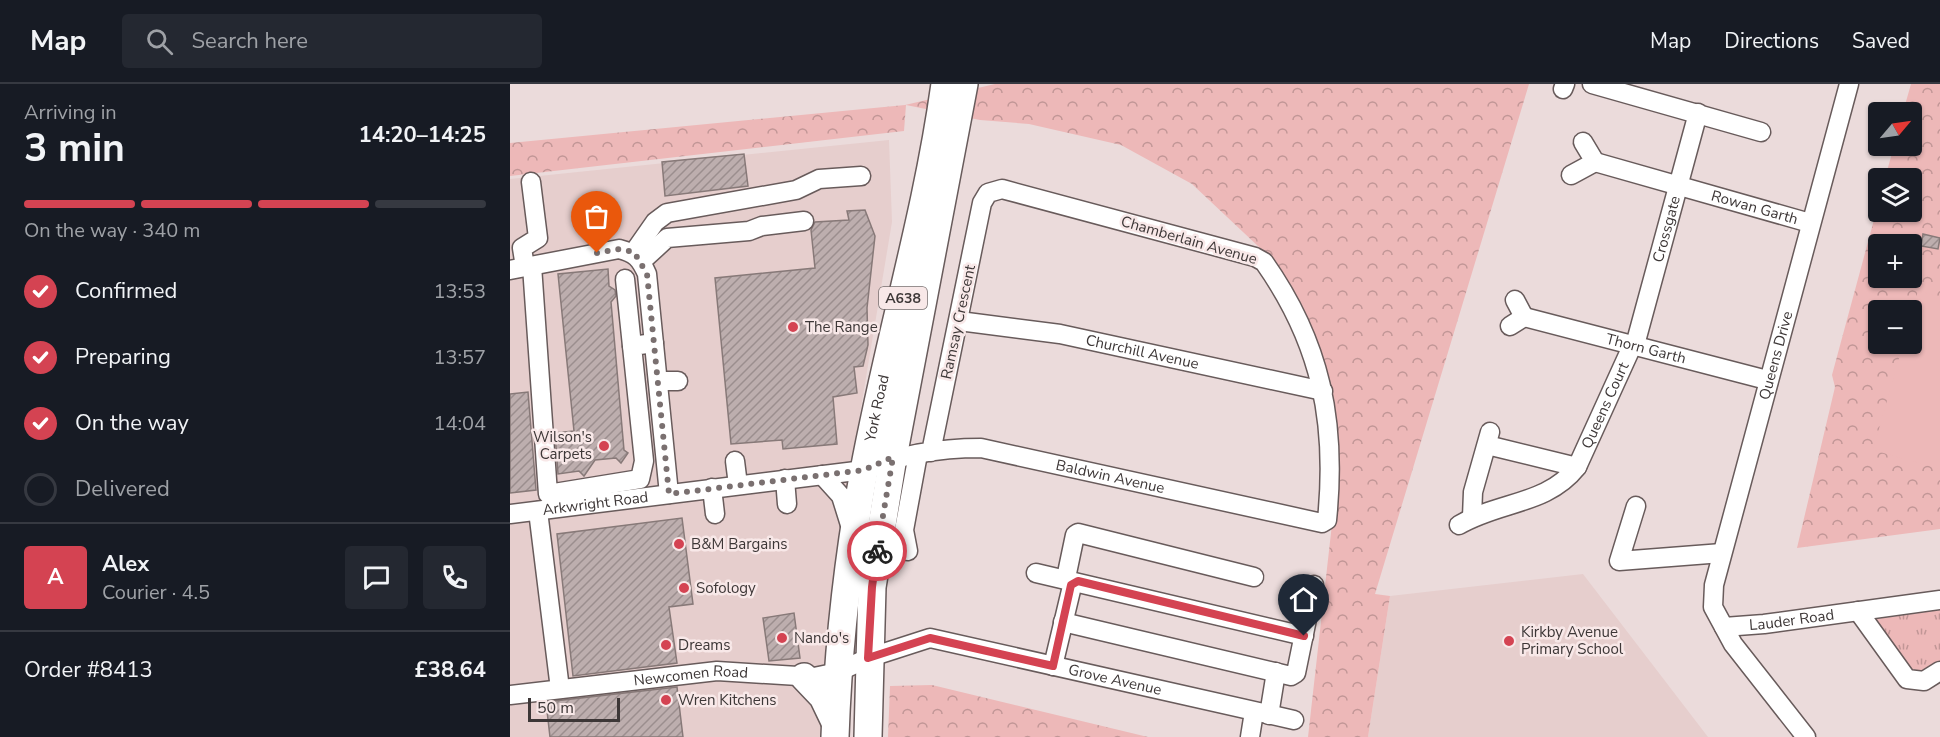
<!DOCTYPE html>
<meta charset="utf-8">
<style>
:root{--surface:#171b24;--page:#242831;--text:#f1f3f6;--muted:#9ea1a6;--line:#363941;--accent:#d44352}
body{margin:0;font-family:"Nunito Sans",sans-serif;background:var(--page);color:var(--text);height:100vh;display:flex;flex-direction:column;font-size:22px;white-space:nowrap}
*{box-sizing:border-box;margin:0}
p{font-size:20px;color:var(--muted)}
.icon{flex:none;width:33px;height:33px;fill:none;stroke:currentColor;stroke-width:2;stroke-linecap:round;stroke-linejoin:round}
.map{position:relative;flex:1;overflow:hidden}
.panel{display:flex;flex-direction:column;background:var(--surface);width:510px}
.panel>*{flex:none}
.needle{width:39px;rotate:61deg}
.fabs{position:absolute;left:1358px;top:18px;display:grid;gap:12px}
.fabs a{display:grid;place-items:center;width:54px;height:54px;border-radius:6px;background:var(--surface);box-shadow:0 2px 4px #0004;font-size:30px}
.scale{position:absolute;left:18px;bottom:15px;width:92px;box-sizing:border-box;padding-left:6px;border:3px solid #3d3737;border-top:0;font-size:16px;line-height:21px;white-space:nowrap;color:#3d3737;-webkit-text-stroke:4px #f8e8e8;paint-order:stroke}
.pin{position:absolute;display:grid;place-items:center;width:51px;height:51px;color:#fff;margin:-62px -26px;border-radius:50% 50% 50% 0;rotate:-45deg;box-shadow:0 0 6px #0007}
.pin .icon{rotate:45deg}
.courier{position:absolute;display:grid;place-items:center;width:60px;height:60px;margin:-30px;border:4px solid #d44352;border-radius:50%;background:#fff;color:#222;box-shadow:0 2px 8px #0007}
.headline em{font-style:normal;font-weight:700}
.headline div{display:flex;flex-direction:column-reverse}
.headline{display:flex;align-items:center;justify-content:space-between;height:102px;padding:0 24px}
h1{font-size:39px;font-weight:700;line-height:45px}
.bar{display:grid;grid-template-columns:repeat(4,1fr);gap:9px 6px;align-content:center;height:72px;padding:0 24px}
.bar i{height:8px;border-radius:4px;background:var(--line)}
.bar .on{background:var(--accent)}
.bar p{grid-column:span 4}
.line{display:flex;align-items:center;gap:15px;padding:0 24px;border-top:2px solid var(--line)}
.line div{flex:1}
.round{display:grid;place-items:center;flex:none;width:63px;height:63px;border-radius:6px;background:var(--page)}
ol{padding:0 24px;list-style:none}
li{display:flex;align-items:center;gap:18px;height:66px}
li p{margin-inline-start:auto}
li .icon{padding:6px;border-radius:50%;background:var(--accent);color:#fff;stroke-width:4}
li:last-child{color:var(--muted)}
li i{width:33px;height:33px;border:3px solid var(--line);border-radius:50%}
header{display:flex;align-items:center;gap:36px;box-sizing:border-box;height:84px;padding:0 30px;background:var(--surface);border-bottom:2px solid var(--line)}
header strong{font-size:28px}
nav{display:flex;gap:33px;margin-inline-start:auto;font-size:21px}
.search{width:420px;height:54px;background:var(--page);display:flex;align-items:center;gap:15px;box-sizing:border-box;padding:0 21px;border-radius:6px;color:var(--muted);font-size:22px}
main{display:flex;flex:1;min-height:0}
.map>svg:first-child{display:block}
</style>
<header>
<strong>Map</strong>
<div class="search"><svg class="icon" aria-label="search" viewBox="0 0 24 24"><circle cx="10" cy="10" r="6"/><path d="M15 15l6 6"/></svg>Search here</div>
<nav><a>Map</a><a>Directions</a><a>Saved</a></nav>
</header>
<main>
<section class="panel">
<div class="headline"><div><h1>3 min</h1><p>Arriving in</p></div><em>14:20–14:25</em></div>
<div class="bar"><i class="on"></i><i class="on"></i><i class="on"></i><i></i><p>On the way · 340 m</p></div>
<ol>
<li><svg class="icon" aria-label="check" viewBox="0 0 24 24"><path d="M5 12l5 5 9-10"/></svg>Confirmed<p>13:53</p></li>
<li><svg class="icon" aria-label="check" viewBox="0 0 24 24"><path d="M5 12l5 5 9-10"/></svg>Preparing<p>13:57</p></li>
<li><svg class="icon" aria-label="check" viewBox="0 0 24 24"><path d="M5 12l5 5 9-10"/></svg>On the way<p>14:04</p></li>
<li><i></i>Delivered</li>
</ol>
<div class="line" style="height:108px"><b class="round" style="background:var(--accent);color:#fff">A</b><div><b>Alex</b><p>Courier · 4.5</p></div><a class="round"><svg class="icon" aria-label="chat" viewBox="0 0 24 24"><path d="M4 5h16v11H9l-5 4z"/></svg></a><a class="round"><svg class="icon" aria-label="phone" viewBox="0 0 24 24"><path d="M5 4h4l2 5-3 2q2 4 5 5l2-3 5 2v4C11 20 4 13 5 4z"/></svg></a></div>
<div class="line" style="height:78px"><div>Order #8413</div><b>£38.64</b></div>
</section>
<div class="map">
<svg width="1430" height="653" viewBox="0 0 1430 653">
<defs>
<pattern id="grass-tufts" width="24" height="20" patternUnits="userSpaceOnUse" patternTransform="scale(1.5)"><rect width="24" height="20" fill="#edb8b8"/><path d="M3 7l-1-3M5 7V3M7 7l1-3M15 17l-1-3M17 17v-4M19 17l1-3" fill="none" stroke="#c19696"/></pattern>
<pattern id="park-crowns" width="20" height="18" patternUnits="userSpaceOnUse" patternTransform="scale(1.5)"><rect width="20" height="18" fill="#edb8b8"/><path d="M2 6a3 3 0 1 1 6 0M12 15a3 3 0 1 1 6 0" fill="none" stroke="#c19696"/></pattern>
<pattern id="building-hatch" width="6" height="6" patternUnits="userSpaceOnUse" patternTransform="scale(1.5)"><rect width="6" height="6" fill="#bdaeae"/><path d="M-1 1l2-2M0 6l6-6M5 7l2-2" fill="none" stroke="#9b8e8e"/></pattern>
</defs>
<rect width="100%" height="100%" fill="#ebdbdb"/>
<path fill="#e6cecd" d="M379,56L382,138L333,431L314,653H0V95Z
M1073,490L1198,653H858L880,512Z"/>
<path fill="url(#grass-tufts)" d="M1430,526V582L1421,589H1399L1365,541L1366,535Z"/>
<path fill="url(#park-crowns)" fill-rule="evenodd" d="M485,0H1019L865,510L880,512L858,653H798L822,440L813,307L754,178L750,164L682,100L611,61L519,40L470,36L396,21L394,47L0,92V59L395,21Z
M1401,0H1430V445L1287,464L1325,303L1322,291L1368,121V128H1401V94H1375L1384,62H1401V28H1393ZM1368,160H1401V194H1368ZM1368,226H1401V260H1368Z
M422,601L638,653H378L380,602Z"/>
<path fill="#edb8b8" d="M1408,207L1430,213V385L1363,366L1393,260H1401V231Z"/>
<path fill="url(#building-hatch)" stroke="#877978" stroke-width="1.5" d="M234,70L238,102L155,112L152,78Z
M355,126L365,152L357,224L358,261L353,282L344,283L347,309L323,313L327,360L273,365L272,356L221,360L205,194L305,184L301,146L305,138L339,136L337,127Z
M1413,150L1430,154L1428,165L1411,162Z
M98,185L99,202L105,206L106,212L101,218L114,366L118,369L111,379L106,374L85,376L74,392L69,387L48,390L45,349L64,347L48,190Z
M18,308L26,406L0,409V310Z
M172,434L183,520L159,523L167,579L63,592L47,450Z
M284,529L290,574L259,577L253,534Z
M167,603L173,653H40L36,618Z"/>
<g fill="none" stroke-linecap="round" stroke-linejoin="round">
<defs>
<g id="minor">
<path d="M1082,0L1251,48"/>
<path d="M1053,5L1055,0"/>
<path id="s1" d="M1085,78L1300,139"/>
<path d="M1061,91L1085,78L1073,58"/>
<path d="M124,168L145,138L157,129L286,106L309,95L351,92"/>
<path d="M132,177L157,154L239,147L252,142L294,137"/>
<path d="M22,182L38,410L130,395L134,377L122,262L144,259"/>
<path d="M15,183L12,164L28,154L21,98"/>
<path d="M0,186L109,165C125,169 130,174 137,190L159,410"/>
<path d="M115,195L122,262"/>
<path id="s2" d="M1014,233L1257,296"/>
<path id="s3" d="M449,237L550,250L813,307"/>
<path d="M1000,242L1014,233L1005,216"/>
<path id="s4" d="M1125,261L1188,29"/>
<path d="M148,297H168"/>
<path d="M977,361L1067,383"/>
<path d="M225,377L228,401"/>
<path d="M312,391L331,412L341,444"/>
<path d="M275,395L277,420"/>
<path d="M202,404L205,430"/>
<path d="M1126,422L1109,477L1212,469"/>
<path d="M28,427L50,605"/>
<path id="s5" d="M0,430L354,386C391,370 430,364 471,364L812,439L817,436C827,338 811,259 754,178L745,173L492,105L478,109L472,119L421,368"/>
<path d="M962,433L963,408L980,348"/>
<path id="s6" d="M949,441C990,417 1037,421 1067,383L1123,260"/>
<path d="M398,467L394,446L408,370"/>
<path d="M526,489L794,552"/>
<path d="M556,494L565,451L568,449L744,493"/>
<path d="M1348,527L1397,595L1414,597L1430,587"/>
<path d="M553,538L781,592L786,589L804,501"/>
<path id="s7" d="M1214,543L1254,540L1430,516"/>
<path d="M543,582L563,498"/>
<path id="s8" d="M0,611L207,587L304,593L328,588L358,574L420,554L784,636"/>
<path d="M759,631L766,588"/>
<path d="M740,653L744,628"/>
<path id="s9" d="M1296,653L1223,560L1203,523L1204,501L1339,0"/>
</g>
<g id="highway">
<path d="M294,593L313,613L325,638"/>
<path id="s10" d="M325,653C328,564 338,475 354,387C378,257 417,131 435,0"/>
<path d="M358,653L362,503L383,373L454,0"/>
</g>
</defs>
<use href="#minor" stroke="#685b5b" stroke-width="21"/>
<use href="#highway" stroke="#685b5b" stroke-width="30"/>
<use href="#minor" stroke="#fff" stroke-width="18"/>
<use href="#highway" stroke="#fff" stroke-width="27"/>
</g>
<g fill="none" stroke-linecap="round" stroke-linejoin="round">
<path stroke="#7a7070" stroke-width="6" stroke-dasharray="0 10.8" d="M87,169L109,165L124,168L137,190L159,410L354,386L383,373L367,467"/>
<path stroke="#d44352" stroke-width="8" d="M367,467L362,503L358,574L420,554L543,582L561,501L568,497L794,552"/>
</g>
<g fill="#d44352" stroke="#f8e8e8" stroke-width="2">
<circle cx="283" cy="243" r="6"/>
<circle cx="94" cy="362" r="6"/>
<circle cx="169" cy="460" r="6"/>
<circle cx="174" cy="504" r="6"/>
<circle cx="272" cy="554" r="6"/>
<circle cx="999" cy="557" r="6"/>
<circle cx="156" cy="561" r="6"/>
<circle cx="156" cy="616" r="6"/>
</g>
<g text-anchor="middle" stroke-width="5" stroke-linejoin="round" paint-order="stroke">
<rect fill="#f8e8e8" stroke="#756c6c" stroke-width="1.5" x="369" y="203" width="48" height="22" rx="4.5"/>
<g font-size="14" font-weight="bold" fill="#3d3737">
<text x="393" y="219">A638</text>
</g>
<g font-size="15" fill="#3d3737" stroke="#f8e8e8">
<text dy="5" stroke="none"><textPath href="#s1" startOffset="166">Rowan Garth</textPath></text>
<text dy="5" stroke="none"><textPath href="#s4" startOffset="120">Crossgate</textPath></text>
<text transform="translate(679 156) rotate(16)" y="5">Chamberlain Avenue</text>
<text transform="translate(448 238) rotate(-78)" y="5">Ramsay Crescent</text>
<text dy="5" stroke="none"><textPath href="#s2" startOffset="126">Thorn Garth</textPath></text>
<text dy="5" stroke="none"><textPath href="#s3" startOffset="186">Churchill Avenue</textPath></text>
<text dy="5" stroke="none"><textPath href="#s9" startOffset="420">Queens Drive</textPath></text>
<text dy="5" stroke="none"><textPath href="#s6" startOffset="201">Queens Court</textPath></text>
<text dy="5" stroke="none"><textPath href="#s10" startOffset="332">York Road</textPath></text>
<text dy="5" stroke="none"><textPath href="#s5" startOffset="609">Baldwin Avenue</textPath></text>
<text dy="5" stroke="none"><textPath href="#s5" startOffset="86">Arkwright Road</textPath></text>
<text dy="5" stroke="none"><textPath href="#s7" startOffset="68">Lauder Road</textPath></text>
<text dy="5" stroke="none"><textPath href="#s8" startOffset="182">Newcomen Road</textPath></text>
<text dy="5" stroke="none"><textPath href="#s8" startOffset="618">Grove Avenue</textPath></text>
</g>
<g font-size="15" fill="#3d3737" stroke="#f8e8e8" text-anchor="start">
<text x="295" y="248">The Range</text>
<text x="82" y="358" text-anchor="end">Wilson's<tspan x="82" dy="17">Carpets</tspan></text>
<text x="181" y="465">B&amp;M Bargains</text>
<text x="186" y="509">Sofology</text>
<text x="1011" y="553">Kirkby Avenue<tspan x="1011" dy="17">Primary School</tspan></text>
<text x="284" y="559">Nando's</text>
<text x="168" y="566">Dreams</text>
<text x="168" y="621">Wren Kitchens</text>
</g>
</g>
</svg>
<div class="fabs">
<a><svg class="needle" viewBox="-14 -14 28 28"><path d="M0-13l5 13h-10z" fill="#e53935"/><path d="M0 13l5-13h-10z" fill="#9ea1a6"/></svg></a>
<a><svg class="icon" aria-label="layers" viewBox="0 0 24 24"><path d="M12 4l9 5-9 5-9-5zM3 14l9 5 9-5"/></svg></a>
<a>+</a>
<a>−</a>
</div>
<div class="scale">50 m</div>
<div class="pin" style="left:87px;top:169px;background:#ea580c"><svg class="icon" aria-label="bag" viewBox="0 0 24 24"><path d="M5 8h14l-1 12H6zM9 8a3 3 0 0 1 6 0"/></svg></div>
<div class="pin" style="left:794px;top:552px;background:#1f2937"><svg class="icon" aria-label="home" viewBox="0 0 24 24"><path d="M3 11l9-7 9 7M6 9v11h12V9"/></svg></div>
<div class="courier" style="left:367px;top:467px"><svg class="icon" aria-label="bike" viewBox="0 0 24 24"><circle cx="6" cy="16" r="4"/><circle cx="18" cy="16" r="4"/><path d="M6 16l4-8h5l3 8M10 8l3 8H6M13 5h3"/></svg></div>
</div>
</main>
